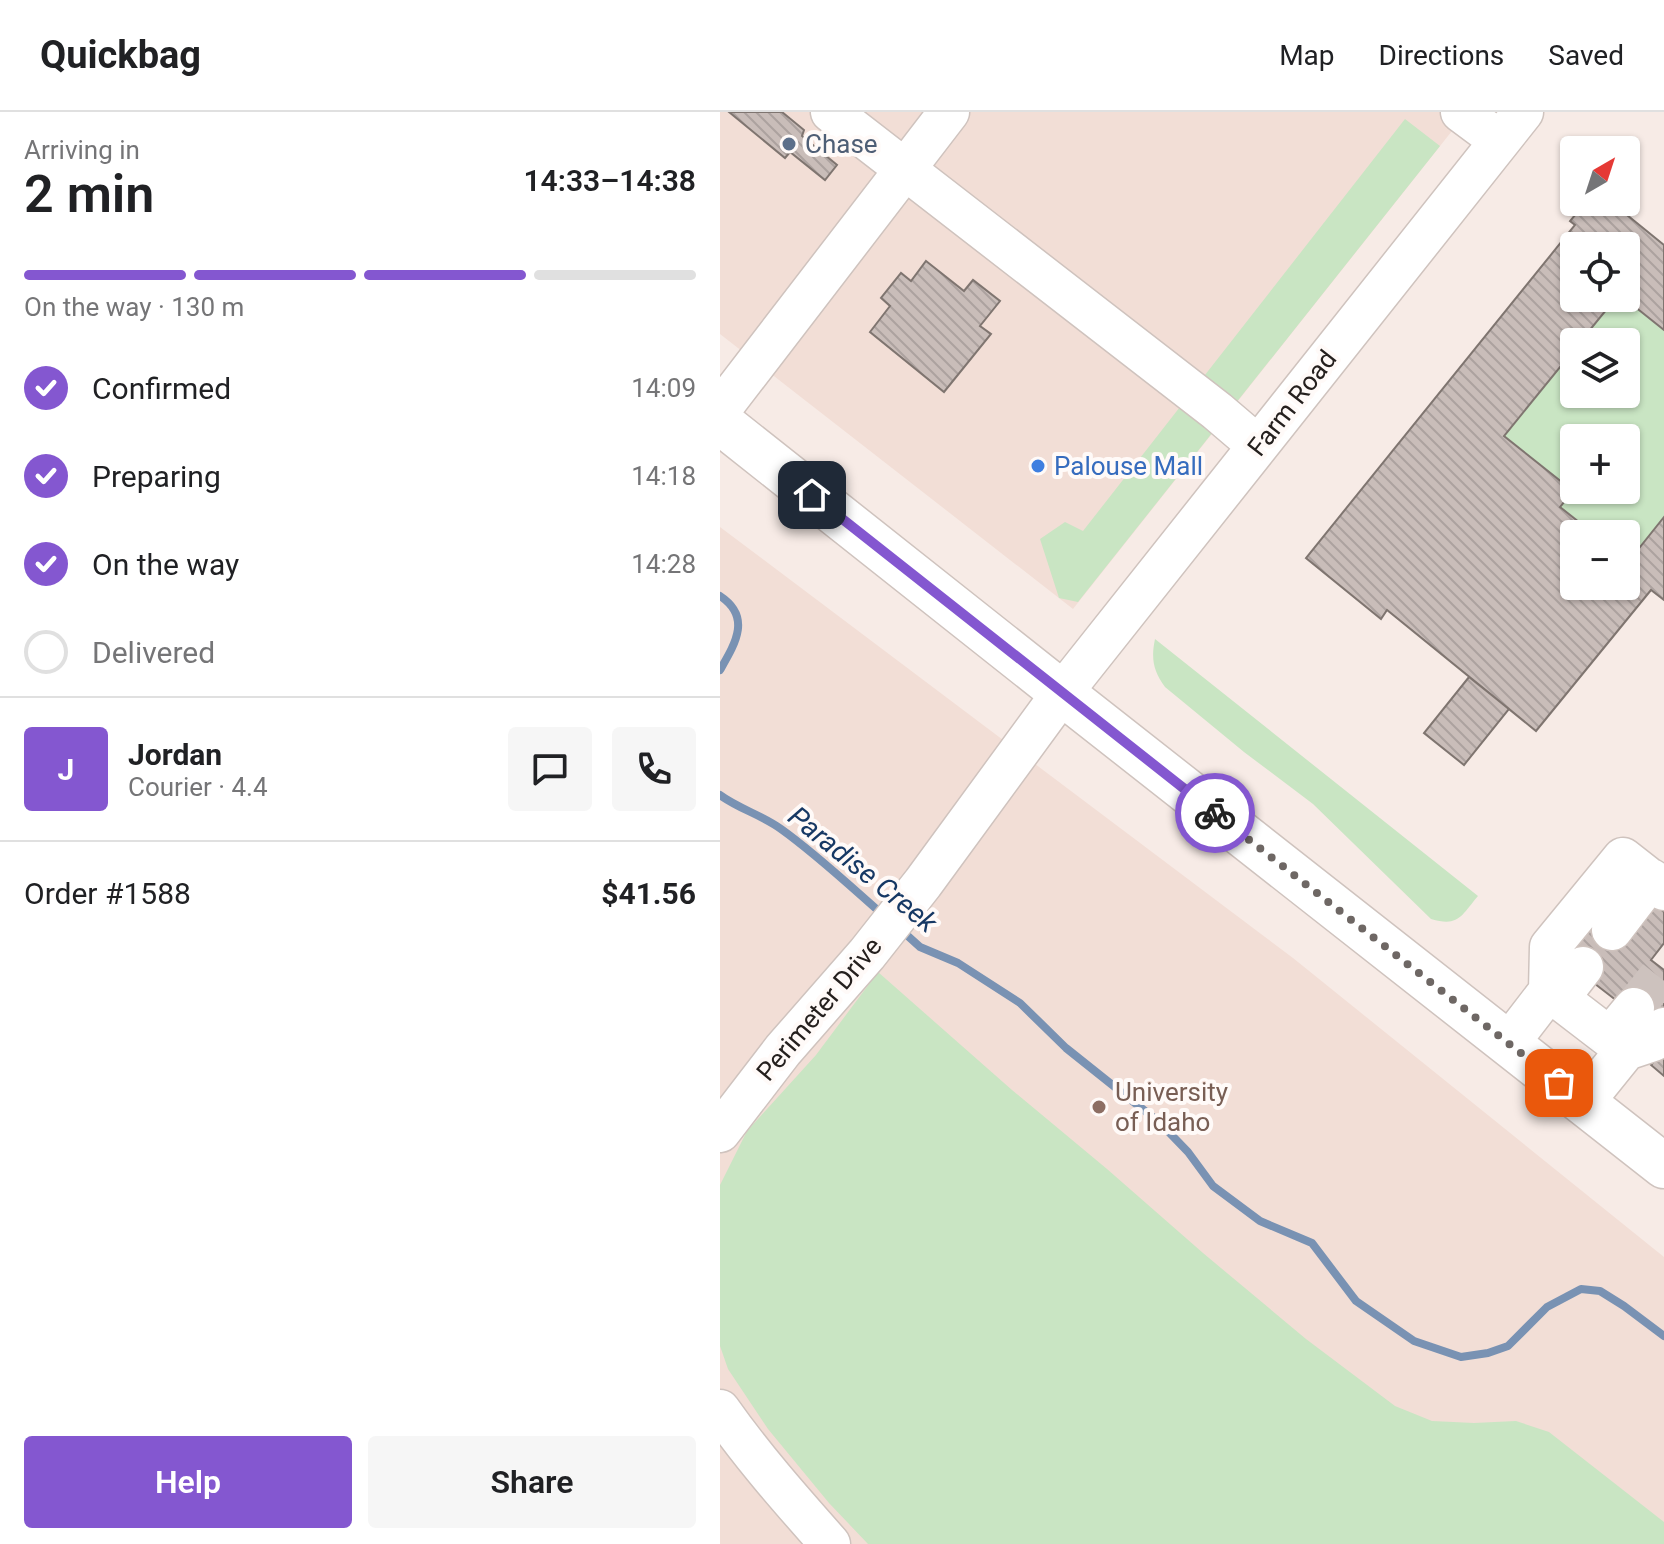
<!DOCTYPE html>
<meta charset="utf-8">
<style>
:root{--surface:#fff;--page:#f6f6f6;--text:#202124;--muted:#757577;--line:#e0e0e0;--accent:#8457d0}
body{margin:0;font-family:Roboto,sans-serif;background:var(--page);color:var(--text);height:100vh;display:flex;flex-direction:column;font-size:30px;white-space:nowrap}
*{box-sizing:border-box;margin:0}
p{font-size:26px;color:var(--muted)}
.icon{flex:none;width:44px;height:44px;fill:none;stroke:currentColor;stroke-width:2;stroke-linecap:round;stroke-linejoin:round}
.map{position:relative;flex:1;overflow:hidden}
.details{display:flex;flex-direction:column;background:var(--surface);width:720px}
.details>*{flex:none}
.needle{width:52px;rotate:39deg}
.controls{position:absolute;left:840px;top:24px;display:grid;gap:16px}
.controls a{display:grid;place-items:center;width:80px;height:80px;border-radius:8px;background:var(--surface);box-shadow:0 2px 6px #0004;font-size:40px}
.pin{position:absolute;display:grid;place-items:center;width:68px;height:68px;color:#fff;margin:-34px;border-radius:16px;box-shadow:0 4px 12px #0006}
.courier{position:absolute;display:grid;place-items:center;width:80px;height:80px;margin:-40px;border:6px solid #8457d0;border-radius:50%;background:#fff;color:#222;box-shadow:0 2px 10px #0007}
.head em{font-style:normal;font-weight:600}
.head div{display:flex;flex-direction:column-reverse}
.head{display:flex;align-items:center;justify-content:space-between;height:136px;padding:0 24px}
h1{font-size:52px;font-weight:600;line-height:60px}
.bar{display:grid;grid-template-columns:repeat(4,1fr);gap:12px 8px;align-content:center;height:96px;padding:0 24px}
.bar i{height:10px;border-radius:6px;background:var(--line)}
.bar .active{background:var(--accent)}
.bar p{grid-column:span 4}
.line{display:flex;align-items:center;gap:20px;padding:0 24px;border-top:2px solid var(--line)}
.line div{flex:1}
.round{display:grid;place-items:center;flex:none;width:84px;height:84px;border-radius:8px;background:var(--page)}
ol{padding:0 24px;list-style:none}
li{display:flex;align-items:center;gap:24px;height:88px}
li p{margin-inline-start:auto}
li .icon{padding:8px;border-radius:50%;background:var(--accent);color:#fff;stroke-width:4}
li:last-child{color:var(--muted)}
li i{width:44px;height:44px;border:4px solid var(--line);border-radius:50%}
.cta{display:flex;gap:16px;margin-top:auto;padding:16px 24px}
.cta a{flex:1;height:92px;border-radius:8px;background:var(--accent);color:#fff;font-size:32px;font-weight:600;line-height:92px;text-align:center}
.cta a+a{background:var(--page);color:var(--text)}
header{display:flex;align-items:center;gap:48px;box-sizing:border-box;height:112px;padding:0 40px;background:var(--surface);border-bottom:2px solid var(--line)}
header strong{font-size:38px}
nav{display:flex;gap:44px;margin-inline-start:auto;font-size:28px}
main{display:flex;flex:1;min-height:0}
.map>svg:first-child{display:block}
</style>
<header>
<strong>Quickbag</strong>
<nav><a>Map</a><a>Directions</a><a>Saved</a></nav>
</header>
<main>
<section class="details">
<div class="head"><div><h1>2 min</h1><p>Arriving in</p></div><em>14:33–14:38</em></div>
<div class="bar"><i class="active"></i><i class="active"></i><i class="active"></i><i></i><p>On the way · 130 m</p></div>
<ol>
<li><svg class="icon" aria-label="check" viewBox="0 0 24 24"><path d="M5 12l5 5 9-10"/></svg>Confirmed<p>14:09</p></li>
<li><svg class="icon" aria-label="check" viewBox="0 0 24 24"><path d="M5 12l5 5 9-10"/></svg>Preparing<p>14:18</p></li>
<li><svg class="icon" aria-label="check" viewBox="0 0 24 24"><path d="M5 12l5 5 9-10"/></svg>On the way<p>14:28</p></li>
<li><i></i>Delivered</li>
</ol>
<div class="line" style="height:144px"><b class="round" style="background:var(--accent);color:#fff">J</b><div><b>Jordan</b><p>Courier · 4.4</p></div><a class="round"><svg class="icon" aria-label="chat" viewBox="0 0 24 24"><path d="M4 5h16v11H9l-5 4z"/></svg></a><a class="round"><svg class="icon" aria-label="phone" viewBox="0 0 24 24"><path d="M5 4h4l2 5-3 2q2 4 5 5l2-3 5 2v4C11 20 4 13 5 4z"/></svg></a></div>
<div class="line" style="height:104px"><div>Order #1588</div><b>$41.56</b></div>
<div class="cta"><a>Help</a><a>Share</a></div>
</section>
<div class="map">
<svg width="944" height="1432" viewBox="0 0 944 1432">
<defs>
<pattern id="building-back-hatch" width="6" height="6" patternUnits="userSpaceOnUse" patternTransform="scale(2)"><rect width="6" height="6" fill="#c9bdb9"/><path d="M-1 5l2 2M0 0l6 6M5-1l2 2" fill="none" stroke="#aca29f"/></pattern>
</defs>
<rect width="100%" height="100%" fill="#f7ebe6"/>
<path fill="#f2ded6" d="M0,0H747L353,497L0,222Z
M0,415L573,846L944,1145V1432H0Z"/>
<path fill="#c9e5c3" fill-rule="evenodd" d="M685,7L720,34L358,490L339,486L320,427L345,410L363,419Z
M896,186H904L944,218V405L908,450L906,448V422H874L840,395L852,379L784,324L854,238V282H906V230H860ZM854,326H906V378H854Z
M435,527L758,784C741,804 739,815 711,807L593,692L524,640L445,575C433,559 431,546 435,527Z
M158,860L292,978L387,1057L483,1141L586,1227L675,1294L712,1309L754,1311L796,1309L829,1320L944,1410V1432H148L109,1391L48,1317L8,1257L0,1234V1073L27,1019L96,943Z"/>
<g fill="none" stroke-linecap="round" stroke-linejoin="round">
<path stroke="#7992b3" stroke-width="8" d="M0,484C32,505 15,532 0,558
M0,683C19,697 42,703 61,717C96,742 129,773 162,802
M179,816L200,835L238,851L300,891L346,936L440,1011L468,1040L493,1074L540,1109L592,1131L636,1189L694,1229L741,1245L768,1241L788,1234L827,1195L861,1177L880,1179L904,1194L944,1224"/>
</g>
<path fill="url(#building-back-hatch)" stroke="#7f7570" stroke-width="2" d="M9,0H62L84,18L82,24L117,53L105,68L70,40L65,46Z
M866,90H891L944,133V218L904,186H906V134H854V186H896L860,230H854V238L784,324L853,379L840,395L874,422H854V474H906V448L908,450L944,405V488L931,478L816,619L667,498L661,507L586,446L855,113L850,109Z
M206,149L244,179L253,168L280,189L260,214L271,222L224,280L150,220L170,194L161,186L181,161L191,169Z
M749,565L789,597L744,653L704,621Z
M932,790L944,800V831L931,848L944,858V908L897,889L870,868L838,835L867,799Z
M944,938V964L931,953Z"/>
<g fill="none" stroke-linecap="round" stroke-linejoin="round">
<path stroke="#cdc2be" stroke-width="40" stroke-dasharray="40 20" stroke-linecap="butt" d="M914,896L944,858"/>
<defs>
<path id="minor" d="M111,0L497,299L538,334
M741,0L780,29
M0,298L229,0
M892,818L931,767
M829,879L830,835L903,746L944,778
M839,886L863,855
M890,925L914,896
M789,931L829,879L906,938L864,990
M906,938L933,929L944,916
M0,1020L63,938L147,842L203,771L342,581L803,0
M0,1298C33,1345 71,1388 110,1432"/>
<path id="major" d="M0,310L342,581L944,1054"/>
</defs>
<use href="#minor" stroke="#cfc3be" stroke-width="43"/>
<use href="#major" stroke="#cfc3be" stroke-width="47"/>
<use href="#minor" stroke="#fff" stroke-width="40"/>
<use href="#major" stroke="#fff" stroke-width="44"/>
</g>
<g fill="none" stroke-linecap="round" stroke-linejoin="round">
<path stroke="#6e6764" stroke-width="8" stroke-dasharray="0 14.4" d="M495,701L839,971"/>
<path stroke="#8457d0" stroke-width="10" d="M92,383L495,701"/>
</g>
<circle fill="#5c6f8a" stroke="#fffaf8" stroke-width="3" cx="69" cy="32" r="8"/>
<circle fill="#3f7fe0" stroke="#fffaf8" stroke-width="3" cx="318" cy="354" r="8"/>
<circle fill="#8d6e63" stroke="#fffaf8" stroke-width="3" cx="379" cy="995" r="8"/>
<g text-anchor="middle" stroke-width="8" stroke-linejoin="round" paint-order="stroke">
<g font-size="26" fill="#4e5e75" stroke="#fffaf8" text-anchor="start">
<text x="85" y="41">Chase</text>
</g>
<g font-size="26" fill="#25201e" stroke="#fffaf8">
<text transform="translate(572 291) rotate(-52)" y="9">Farm Road</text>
<text transform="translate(99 897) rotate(-50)" y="9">Perimeter Drive</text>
</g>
<g font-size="26" fill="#366cbe" stroke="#fffaf8" text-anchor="start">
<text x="334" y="363">Palouse Mall</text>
</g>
<g font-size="26" fill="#785e54" stroke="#fffaf8" text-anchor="start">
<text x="395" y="989">University<tspan x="395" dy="30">of Idaho</tspan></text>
</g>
<g font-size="28" font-style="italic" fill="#163864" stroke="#fffaf8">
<text transform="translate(143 757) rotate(39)" y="10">Paradise Creek</text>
</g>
</g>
</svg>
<div class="controls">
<a><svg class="needle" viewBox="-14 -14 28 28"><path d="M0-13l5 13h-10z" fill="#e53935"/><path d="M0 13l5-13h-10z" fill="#757577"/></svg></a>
<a><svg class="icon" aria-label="locate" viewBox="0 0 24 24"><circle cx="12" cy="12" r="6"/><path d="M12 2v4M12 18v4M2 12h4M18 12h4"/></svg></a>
<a><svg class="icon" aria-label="layers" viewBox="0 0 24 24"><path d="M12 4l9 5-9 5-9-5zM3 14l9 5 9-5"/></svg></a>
<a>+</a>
<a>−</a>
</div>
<div class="pin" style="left:839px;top:971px;background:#ea580c"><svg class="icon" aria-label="bag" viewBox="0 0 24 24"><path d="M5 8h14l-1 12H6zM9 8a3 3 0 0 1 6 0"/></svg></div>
<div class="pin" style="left:92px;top:383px;background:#1f2937"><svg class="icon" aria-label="home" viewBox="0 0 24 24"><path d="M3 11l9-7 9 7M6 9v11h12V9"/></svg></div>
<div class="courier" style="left:495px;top:701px"><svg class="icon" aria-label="bike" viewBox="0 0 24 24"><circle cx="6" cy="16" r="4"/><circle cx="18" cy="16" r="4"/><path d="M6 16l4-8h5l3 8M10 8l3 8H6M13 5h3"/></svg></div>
</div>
</main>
